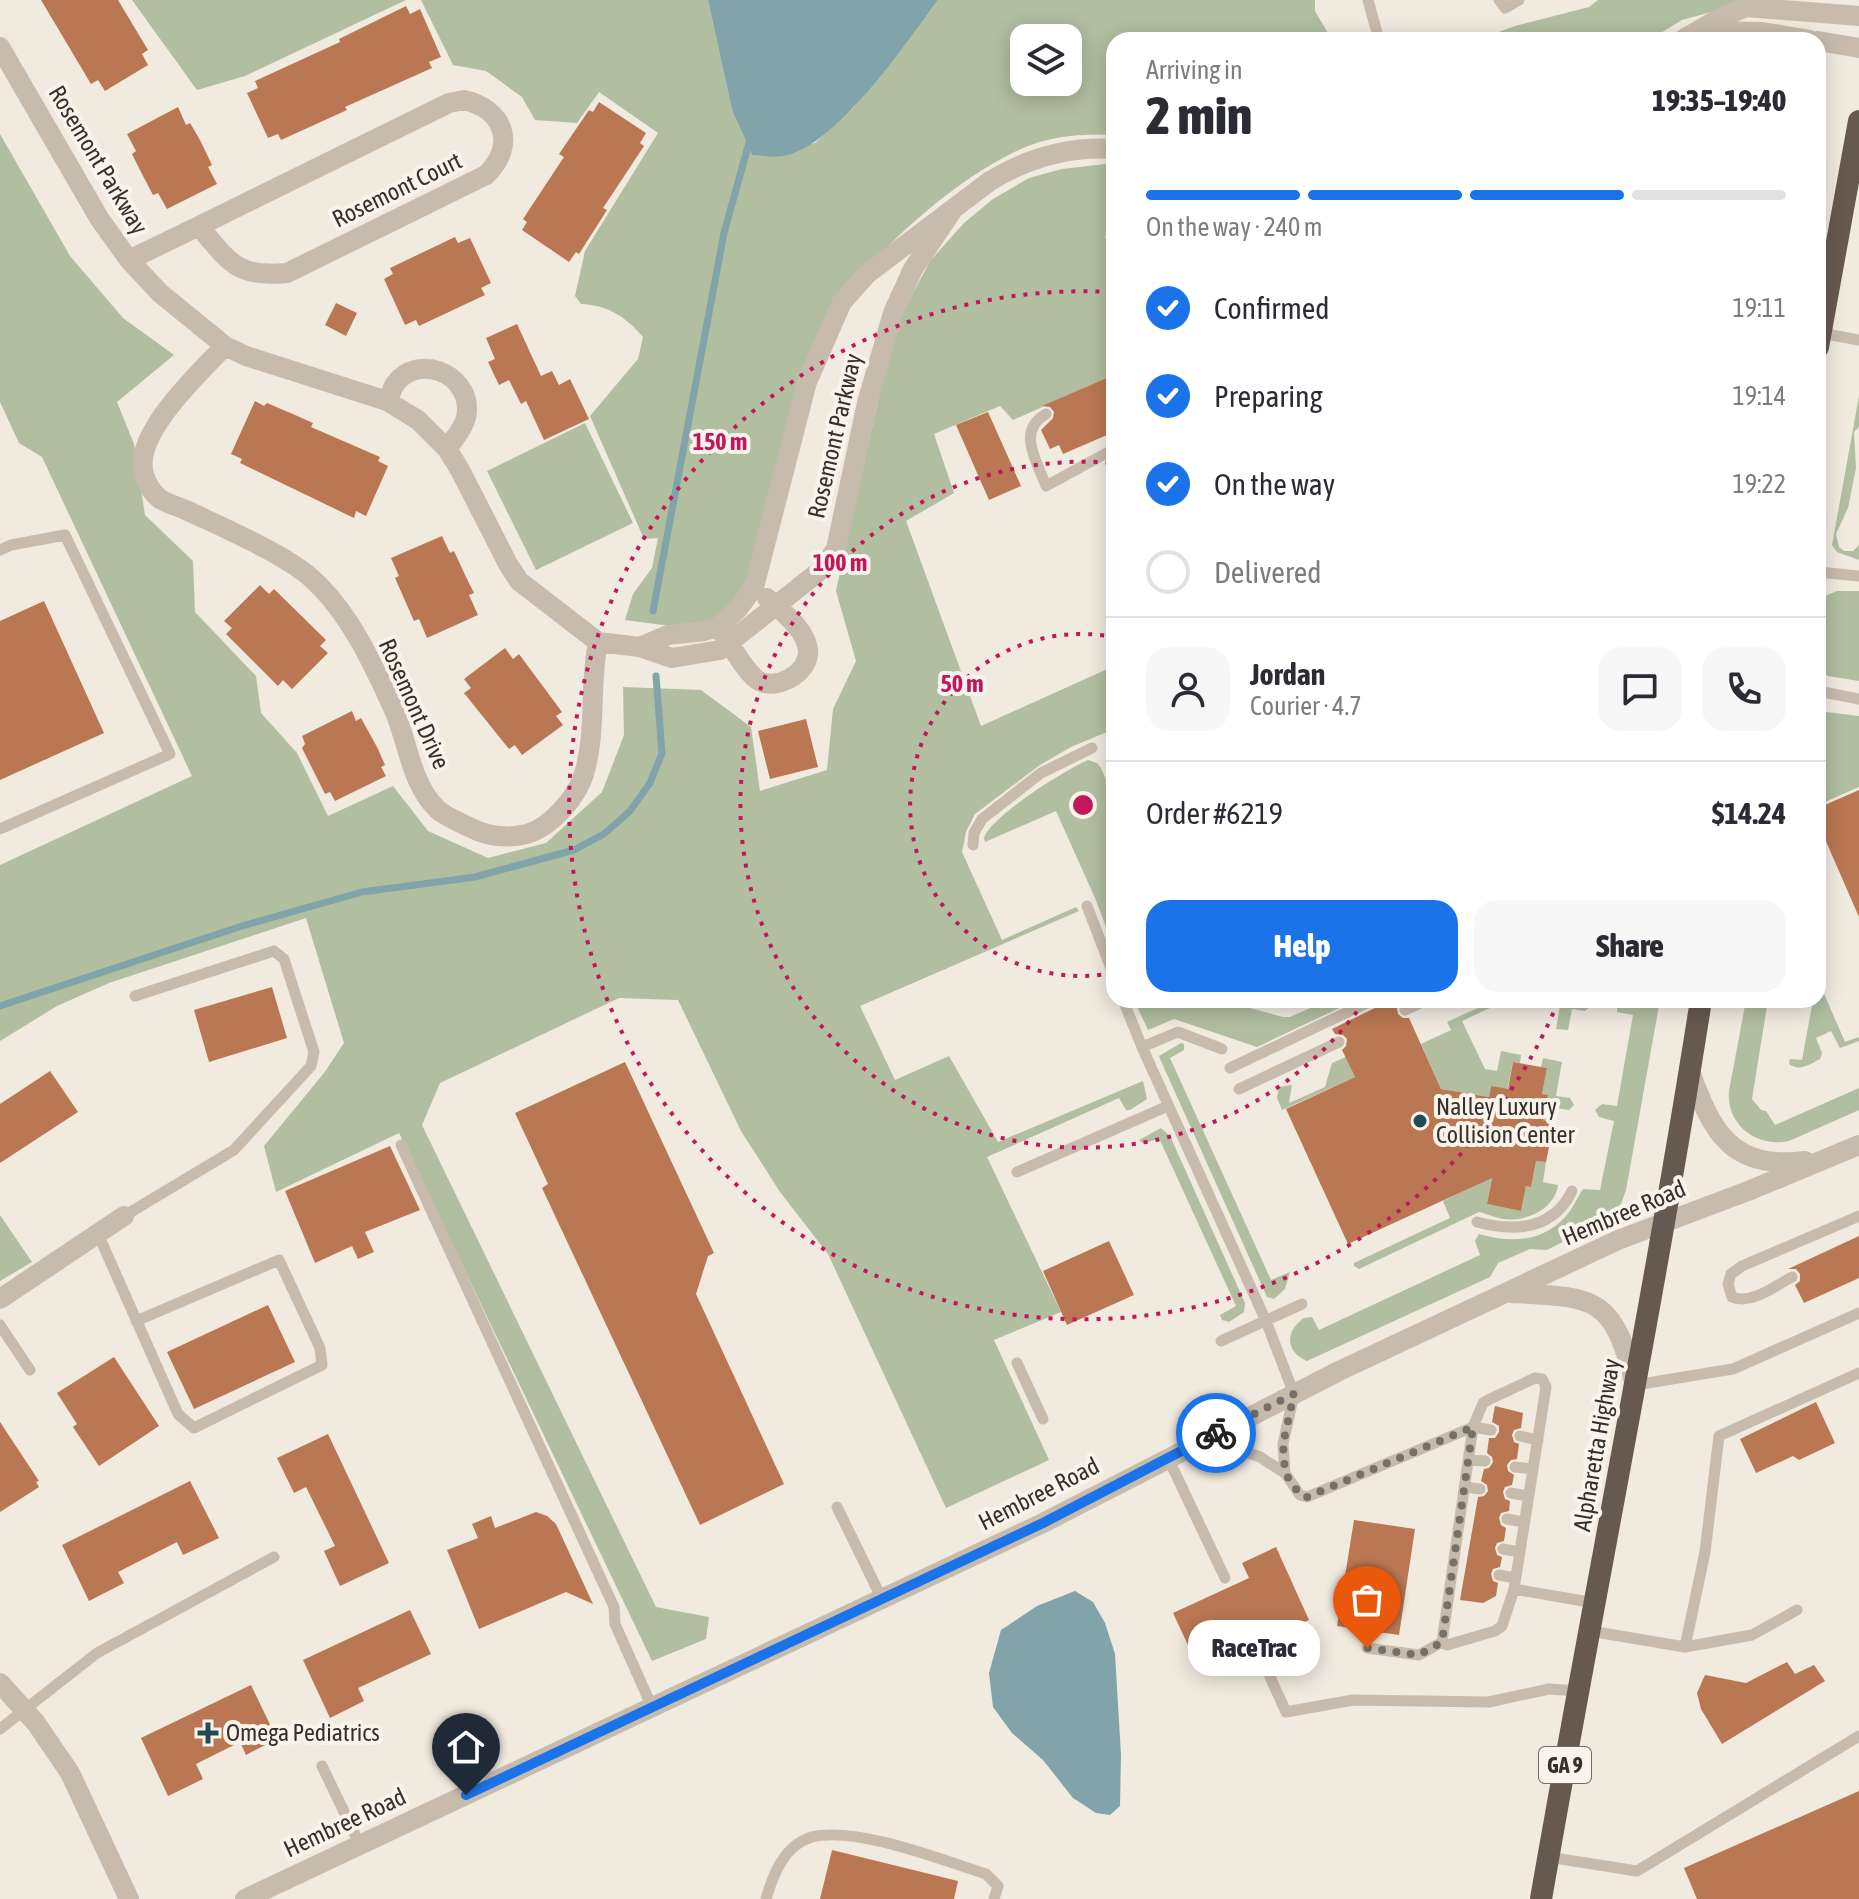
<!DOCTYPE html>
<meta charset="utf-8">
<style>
:root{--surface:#fff;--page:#f7f7f7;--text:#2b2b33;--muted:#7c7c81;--line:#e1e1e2;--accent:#1a73e8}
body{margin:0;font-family:"Asap Condensed",sans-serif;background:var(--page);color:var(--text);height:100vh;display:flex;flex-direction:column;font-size:30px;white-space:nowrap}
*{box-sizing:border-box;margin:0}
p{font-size:26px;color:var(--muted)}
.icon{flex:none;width:44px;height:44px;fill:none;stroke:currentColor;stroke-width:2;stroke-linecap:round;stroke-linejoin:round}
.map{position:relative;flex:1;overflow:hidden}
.details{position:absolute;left:1106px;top:32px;width:720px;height:976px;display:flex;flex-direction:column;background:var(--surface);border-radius:24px;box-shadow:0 4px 20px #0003}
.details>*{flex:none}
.buttons{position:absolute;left:1010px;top:24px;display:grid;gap:16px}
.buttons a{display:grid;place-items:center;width:72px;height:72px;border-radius:16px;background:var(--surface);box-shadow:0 4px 20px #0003;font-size:40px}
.pin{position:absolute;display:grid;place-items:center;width:68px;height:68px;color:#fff;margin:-82px -34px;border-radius:50% 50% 50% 0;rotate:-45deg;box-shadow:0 0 8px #0007}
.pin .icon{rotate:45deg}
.courier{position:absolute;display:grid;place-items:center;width:80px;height:80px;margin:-40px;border:6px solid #1a73e8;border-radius:50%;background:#fff;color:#222;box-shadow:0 2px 10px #0007}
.bubble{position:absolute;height:56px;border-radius:24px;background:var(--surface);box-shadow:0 4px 20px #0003;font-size:26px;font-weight:800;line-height:56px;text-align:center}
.headline em{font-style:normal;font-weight:800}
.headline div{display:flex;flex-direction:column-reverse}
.headline{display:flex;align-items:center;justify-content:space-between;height:136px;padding:0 40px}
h1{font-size:52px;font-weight:800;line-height:60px}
.bar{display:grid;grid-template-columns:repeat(4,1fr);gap:12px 8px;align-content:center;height:96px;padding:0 40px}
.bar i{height:10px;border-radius:6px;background:var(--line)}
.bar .current{background:var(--accent)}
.bar p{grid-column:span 4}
.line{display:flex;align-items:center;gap:20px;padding:0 40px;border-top:2px solid var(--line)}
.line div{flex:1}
.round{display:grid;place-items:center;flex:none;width:84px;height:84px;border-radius:24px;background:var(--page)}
ol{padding:0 40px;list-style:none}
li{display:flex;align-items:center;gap:24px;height:88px}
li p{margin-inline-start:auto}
li .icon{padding:8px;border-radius:50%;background:var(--accent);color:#fff;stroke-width:4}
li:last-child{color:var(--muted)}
li i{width:44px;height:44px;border:4px solid var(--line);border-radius:50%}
.button{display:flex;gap:16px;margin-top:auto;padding:16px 40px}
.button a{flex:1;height:92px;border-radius:24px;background:var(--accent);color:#fff;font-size:32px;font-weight:800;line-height:92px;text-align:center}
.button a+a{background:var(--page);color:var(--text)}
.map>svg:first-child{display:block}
</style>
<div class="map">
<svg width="1859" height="1899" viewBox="0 0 1859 1899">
<rect width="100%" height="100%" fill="#f0eadf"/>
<path fill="#b1bea0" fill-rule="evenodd" d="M132,0H406L245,76L197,90Z
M421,0H708L732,110L752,155L815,143L853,108L902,49L938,0H1315V11L1332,40H1114V135C1085,133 1050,136 1023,148C951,181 884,245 835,305L752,569C744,585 734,605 719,617C698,633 650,623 625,620L633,594L652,568L658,538L644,539L590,416L638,359L643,337C626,317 608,305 581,304L575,296L585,251L658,133L599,92L577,123L535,120L522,97L486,71L453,65ZM1024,38H1068V82H1024Z
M1598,0H1755L1682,20L1649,40H1476L1515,26L1589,7Z
M0,134L70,256L123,318L174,355L117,402L134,444L145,515L193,561L195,612L256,676L261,713L297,753L328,816L393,786L428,831L488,858L546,843L602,792L624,735L623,687L701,690L751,727L760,791L827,770L833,709L856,661L836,591L889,350L903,312L930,261L964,223L993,199L1029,178L1062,169L1114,163V236H1105L1114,256V375L1013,420L1000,406L934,434L954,493L906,521L981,726L1114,666V729L1071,747L1040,765L975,814L966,832L962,852L1002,940L1076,907L1079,911L860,1006L895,1080L949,1056L998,1142L1143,1081L1147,1099L1130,1110H1126L1119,1098L987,1157L1061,1312L994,1340L1049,1460L946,1508L828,1254L780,1192L741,1131L678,1000L619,998L440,1083L422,1125L656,1607L709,1617L706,1639L652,1661L399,1133L276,1192L264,1146L324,1073L344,1043L306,918L109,983L57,1006L0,1041V865L192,776L42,457L19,443L0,402Z
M1859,396V427L1854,432L1856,468L1848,508L1836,534L1839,547L1844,551H1853L1859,545V560L1837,552L1832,545Z
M585,423L633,523L536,570L487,471Z
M1837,591H1859V681L1828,676L1818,670L1820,598Z
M1818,711L1859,716V787L1818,805Z
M1088,760L1097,763L1101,768L1114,798V948L1095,898L1056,811L985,842L984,838C991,816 1065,770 1088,760Z
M1818,980L1845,1042L1859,1037V1041L1840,1048L1831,1031L1816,1038L1822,1053L1820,1059C1810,1064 1800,1072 1789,1064L1790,1059L1802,1060L1813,1000H1818Z
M1134,1000H1221L1283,1017H1290L1328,1000H1356L1257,1047L1174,1019L1148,1030Z
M1495,1000H1507L1462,1021L1485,1069L1497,1071L1501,1051L1521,1055L1520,1063L1513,1062L1506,1095L1491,1086L1489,1097L1441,1089L1421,1044L1451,1030L1447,1022Z
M1561,1000L1585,1001L1591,1006L1585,1011L1572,1009L1568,1030L1556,1029Z
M1617,1000H1660L1626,1190L1621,1204L1606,1220L1547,1250L1530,1249L1498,1263L1490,1277L1307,1361C1285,1352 1285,1331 1304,1318L1312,1317L1319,1330L1480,1255L1475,1241L1479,1234C1513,1244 1547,1242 1570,1211C1575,1204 1578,1196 1583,1189L1600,1190L1614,1121L1599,1117L1595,1110L1602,1104L1617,1106L1633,1015L1617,1012Z
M1746,1000H1768L1752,1099L1761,1110L1766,1111L1775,1125L1859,1088V1110L1789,1141C1757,1148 1726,1125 1729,1091Z
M1181,1043L1184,1044V1050L1170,1058L1271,1280L1290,1272L1285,1289L1274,1299L1267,1297L1161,1061L1159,1056Z
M1346,1057L1355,1077L1282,1110L1277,1098L1279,1087L1292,1085L1289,1103L1325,1087L1332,1063Z
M1543,1058L1562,1062L1556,1096L1570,1098L1574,1105L1569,1110L1556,1108L1554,1122L1543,1120L1548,1095L1542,1094L1547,1068L1541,1067Z
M1161,1128L1170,1136L1245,1303L1244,1312L1229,1322L1222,1320L1220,1315L1236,1306L1159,1138L1144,1144L1139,1140Z
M1536,1161L1546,1162L1543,1182L1558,1185C1555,1209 1526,1222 1504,1219C1495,1218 1488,1214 1479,1212L1359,1269L1354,1266V1263L1450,1218L1443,1201L1492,1177L1487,1204L1521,1211L1526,1186H1531Z
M0,1215L32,1262L0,1281Z"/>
<path fill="#80a4aa" d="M708,0H938C907,42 835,148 783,156C773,158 761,155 752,155L732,110Z
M1075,1591L1093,1602L1105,1623L1115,1654L1121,1755L1120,1806L1110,1815L1096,1813L1073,1798L1043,1760L1012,1733L993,1707L989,1673L1001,1630L1037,1606Z"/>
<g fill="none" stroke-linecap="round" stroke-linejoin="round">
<path stroke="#80a4aa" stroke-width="7" d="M653,611L724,233L750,139
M0,1006L242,926L362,892L475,877L574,850L604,834L630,811L650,783L662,753L656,676"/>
</g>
<path fill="#ba7753" d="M41,0H118L148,50L142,54L148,65L105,91L98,80L91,84Z
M406,6L410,14L420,9L441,57L429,62L432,68L345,107L347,110L281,140L278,134L268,138L247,93L258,88L255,81L340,42L339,39Z
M599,102L646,133L640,143L644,146L603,208L607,210L579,254L576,252L569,262L522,230L527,222L523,219L564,157L559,154L589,110L593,112Z
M178,107L186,125L190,123L200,140L212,165L208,167L217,184L167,209L158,193L153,195L141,172L132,154L136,151L127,134Z
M455,237L458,243L470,238L491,283L481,288L485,295L419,326L416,320L405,325L384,279L393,274L390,268Z
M336,303L357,313L346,336L325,325Z
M517,324L541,376L552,371L559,385L570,379L589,419L544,440L526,401L521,404L509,380L499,385L488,362L495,359L486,338Z
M1114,375V432L1063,454L1059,445L1050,449L1041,430L1053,418L1054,412L1050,407L1042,406Z
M255,401L264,406L267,403L295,415L313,423L311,427L380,457L378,461L388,466L366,516L356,511L354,518L240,463L242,459L231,454Z
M988,412L1021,486L989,500L956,425Z
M442,536L450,553L454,551L466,577L474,593L469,595L478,615L427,638L419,619L414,621L395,578L399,576L391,558Z
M260,585L269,594L274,589L326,640L320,646L328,653L292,689L283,680L278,686L226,634L232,628L224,621Z
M44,601L104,733L0,780V621Z
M505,648L513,659L519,654L562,712L556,716L563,725L522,755L515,745L509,749L464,693L471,688L464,679Z
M352,711L356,721L361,718L377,747L385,765L381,767L386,776L335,801L330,792L325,794L302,748L305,744L302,736Z
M806,719L818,767L770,779L758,731Z
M1859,790V917L1818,823V808Z
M272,987L287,1038L209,1062L194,1010Z
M1391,1000H1401L1397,1008L1398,1014L1403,1018H1409L1441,1089L1489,1097L1491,1086L1508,1089L1513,1062L1547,1068L1542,1094L1548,1095L1543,1120L1554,1122L1546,1162L1536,1161L1531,1187L1526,1186L1521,1211L1487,1204L1492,1178L1348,1244L1286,1109L1355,1077L1342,1050L1346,1046L1347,1039L1343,1035L1335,1034L1332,1029Z
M625,1062L714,1253L708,1256L696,1294L784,1484L700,1525L542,1188L548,1184L515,1113Z
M50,1071L78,1112L0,1163V1104Z
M390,1146L420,1210L365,1232L374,1252L358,1259L352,1246L315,1263L285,1191Z
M1859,1236V1278L1804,1303L1795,1285L1800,1281V1274L1796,1269H1788Z
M1109,1241L1134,1295L1067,1325L1043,1271Z
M268,1305L295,1362L194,1409L167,1352Z
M114,1357L159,1426L99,1466L73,1427L77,1424L57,1393Z
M1816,1402L1835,1443L1799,1460L1793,1456L1756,1473L1740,1439Z
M1495,1406L1523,1413L1521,1428L1514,1430L1512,1435L1514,1442L1519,1444L1517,1459L1511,1460L1507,1465L1508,1471L1514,1475L1512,1485L1505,1487L1503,1492L1505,1499L1510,1501L1509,1511L1501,1513L1499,1518L1501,1525L1506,1528L1504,1541L1497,1543L1495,1548L1497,1555L1502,1557L1500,1567L1493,1569L1491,1574L1493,1581L1498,1583L1496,1596L1483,1603L1460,1600L1478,1497L1484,1496L1488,1491L1487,1485L1481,1481L1484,1469L1489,1468L1493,1462L1492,1457L1487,1453L1489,1438H1495L1499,1432V1426L1492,1422Z
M0,1422L39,1481L36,1482L39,1487L0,1512Z
M328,1434L389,1563L340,1586L324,1551L335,1546L306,1487L294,1493L277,1458Z
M190,1481L219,1538L183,1555L177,1542L118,1572L124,1583L89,1601L62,1545Z
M536,1512L547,1516L556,1524L593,1604L566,1592L479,1629L447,1550L478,1538L472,1524L491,1516L495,1528Z
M1354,1520L1415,1529L1399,1635L1337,1626Z
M1276,1547L1309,1620L1200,1671L1173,1613L1249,1578L1242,1563Z
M410,1610L431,1654L358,1688L364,1701L330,1718L303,1660Z
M1787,1662L1795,1674L1814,1665L1825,1681L1722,1744L1701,1709L1697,1693L1705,1675L1746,1683Z
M251,1685L277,1739L246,1755L240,1742L196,1764L203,1779L168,1796L141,1738Z
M1859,1791V1899H1697L1684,1868Z
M832,1850L958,1881L954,1899H820Z"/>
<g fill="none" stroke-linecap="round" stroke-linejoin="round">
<path stroke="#c7bbac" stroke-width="11" d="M1368,0L1379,40
M1499,0L1505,8L1519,0
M1821,333L1859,340
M1046,414C1016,431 1037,461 1046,486L1114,449
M0,550L11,545L65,535L170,754L0,829
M1818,572L1859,576
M1818,691L1859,699
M973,845L974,833L982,819L1041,773L1092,748
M1087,906L1114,976
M1123,1000L1142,1047L1266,1321L1294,1394L1283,1444L1285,1473
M1405,1010L1427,1000
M1142,1047L1178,1032L1222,1049
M1230,1068L1373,1000
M1239,1089L1339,1042
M401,1145L614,1607L615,1624L652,1707
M1017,1172L1168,1106
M124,1216L234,1150L311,1066L314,1052L284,959L274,951L135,996
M1477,1222C1515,1232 1553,1230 1572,1191
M98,1234L178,1414L194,1428L322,1365L320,1348L279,1260L136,1321
M1792,1277C1775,1286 1751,1305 1732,1297L1728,1284L1731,1274L1742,1266L1859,1216
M0,1325L30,1370
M1221,1341L1302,1304
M1017,1363L1043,1419
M1635,1385L1733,1369L1859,1313
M1520,1436L1538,1440
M1211,1439L1260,1457L1285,1473L1300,1495L1307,1497L1473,1427L1491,1430
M1168,1458L1225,1578
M1469,1460L1485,1461
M1515,1467L1533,1469
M1464,1487L1480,1489
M1511,1493L1528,1496
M837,1507L882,1599
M1507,1519L1524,1522
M1503,1549L1520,1552
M1499,1575L1516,1578
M1514,1589L1502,1626L1495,1631L1447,1645L1442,1642L1473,1427L1483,1403L1488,1400L1535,1378L1542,1379L1546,1387L1514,1589L1595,1603
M1590,1631L1685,1647L1705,1552L1719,1436L1859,1373
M1685,1647L1752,1635L1797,1610
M1367,1648L1419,1655L1442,1642
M1260,1655L1286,1712L1353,1700L1489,1702L1549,1689L1579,1691
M0,1729L97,1653L274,1557
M322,1766L360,1845
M1548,1857L1637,1871L1859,1736
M766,1899C773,1875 784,1845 812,1837C856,1826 942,1860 986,1874L998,1886L994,1899"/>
<path stroke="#c7bbac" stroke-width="20" d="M1700,31L1762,32L1810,40
M1682,40L1720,18L1746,7L1859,16
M1818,41L1859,48
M0,47L99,218L129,260L160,293L225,346L246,356L387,401L418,420L447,449L460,470L508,564L519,581L598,642L640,647L672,658L720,650L822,569L836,549L867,403L893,313L913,269L952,211
M464,100C504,109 517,145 486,175L287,273C237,278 229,262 199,226L449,103Z
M129,260L199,226
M225,346C199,373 132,435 144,474C146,483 153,494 160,499C168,504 179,507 188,511C222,527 284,554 310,577C349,611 373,664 394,710C408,742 411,784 437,809C446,817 459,822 469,827C488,837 506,839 527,834C551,827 577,797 584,774C597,730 589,686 598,642
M387,401C390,396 392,389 395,384C418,353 468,373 467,410C467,425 455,437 447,449
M722,633C733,647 742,667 756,679C773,693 809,674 808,652C808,631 781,610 767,598
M640,647L668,635L704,631L718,627L738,609L754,587L807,382L842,302L867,274L990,181C1028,158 1069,146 1114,149
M0,1299L124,1216
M0,1683L36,1723L70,1773L129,1899"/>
<path stroke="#c7bbac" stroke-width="20" d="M1690,1071C1712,1133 1732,1170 1805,1161
M1510,1293C1594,1297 1613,1295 1634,1382
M245,1899L1043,1523L1339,1371L1618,1240L1748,1191L1859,1145"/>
<path stroke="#665950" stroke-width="22" d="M1818,347L1859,121
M1541,1899C1593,1599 1654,1301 1701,1000"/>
</g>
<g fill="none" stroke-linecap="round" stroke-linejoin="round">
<path stroke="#777069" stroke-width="8" stroke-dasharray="0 14.4" d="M1216,1433L1294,1394L1283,1444L1285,1473L1300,1495L1307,1497L1473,1427L1442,1642L1419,1655L1367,1648"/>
<path stroke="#1a73e8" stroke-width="10" d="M466,1795L1043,1523L1216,1433"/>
</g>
<g fill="none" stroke="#c2185b" stroke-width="4" stroke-dasharray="4 8">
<path d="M1113 973A171 171 0 1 1 1113 637"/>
<path d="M1364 1002A343 343 0 1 1 1113 463"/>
<path d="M1558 1002A514 514 0 1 1 1110 292"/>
</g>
<g fill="#234b53" stroke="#f8f3eb" stroke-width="3">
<circle cx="1420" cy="1121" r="8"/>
<path d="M204 1721h8v8h8v8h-8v8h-8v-8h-8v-8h8z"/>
</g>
<g text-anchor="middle" stroke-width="8" stroke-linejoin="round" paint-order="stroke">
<rect fill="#f8f3eb" stroke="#706a64" stroke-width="2" x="1539" y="1747" width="52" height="36" rx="6"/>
<g font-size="22" font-weight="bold" fill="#362f2a">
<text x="1565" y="1773">GA 9</text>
</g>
<g font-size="24" fill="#362f2a" stroke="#f8f3eb">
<text transform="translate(98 160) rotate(59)" y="8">Rosemont Parkway</text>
<text transform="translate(397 190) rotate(-26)" y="8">Rosemont Court</text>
<text transform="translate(835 436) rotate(-77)" y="8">Rosemont Parkway</text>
<text transform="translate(414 704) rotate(66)" y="8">Rosemont Drive</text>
<text transform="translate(1624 1213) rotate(-23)" y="8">Hembree Road</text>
<text transform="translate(1597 1445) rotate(-80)" y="8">Alpharetta Highway</text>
<text transform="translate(1039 1494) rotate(-27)" y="8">Hembree Road</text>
<text transform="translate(345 1823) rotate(-25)" y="8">Hembree Road</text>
</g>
<g font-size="24" fill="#362f2a" stroke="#f8f3eb" text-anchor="start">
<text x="1436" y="1115">Nalley Luxury<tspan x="1436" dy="28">Collision Center</tspan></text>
<text x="226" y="1741">Omega Pediatrics</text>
</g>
</g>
<circle cx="1083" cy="805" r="12" fill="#c2185b" stroke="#f8f3eb" stroke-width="4"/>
<g font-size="24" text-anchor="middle" font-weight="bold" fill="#c2185b" stroke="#f8f3eb" stroke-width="8" stroke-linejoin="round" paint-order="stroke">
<text x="720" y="450">150 m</text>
<text x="840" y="571">100 m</text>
<text x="962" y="692">50 m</text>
</g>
</svg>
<div class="buttons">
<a><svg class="icon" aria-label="layers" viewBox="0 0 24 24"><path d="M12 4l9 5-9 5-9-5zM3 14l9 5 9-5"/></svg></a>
</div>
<div class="pin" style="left:1367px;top:1648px;background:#ea580c"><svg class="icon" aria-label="bag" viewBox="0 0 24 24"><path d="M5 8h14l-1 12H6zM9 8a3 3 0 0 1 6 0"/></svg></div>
<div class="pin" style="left:466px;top:1795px;background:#1f2937"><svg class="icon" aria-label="home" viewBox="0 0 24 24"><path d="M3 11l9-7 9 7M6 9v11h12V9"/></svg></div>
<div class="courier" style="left:1216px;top:1433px"><svg class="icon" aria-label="bike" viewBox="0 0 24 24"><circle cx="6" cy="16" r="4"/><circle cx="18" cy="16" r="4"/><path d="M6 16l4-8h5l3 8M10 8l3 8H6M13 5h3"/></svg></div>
<div class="bubble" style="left:1188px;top:1620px;width:132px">RaceTrac</div>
<section class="details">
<div class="headline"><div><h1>2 min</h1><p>Arriving in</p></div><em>19:35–19:40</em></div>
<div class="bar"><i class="current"></i><i class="current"></i><i class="current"></i><i></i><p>On the way · 240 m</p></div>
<ol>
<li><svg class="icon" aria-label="check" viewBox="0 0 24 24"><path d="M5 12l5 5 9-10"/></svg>Confirmed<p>19:11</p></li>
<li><svg class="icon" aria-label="check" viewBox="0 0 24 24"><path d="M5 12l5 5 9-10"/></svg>Preparing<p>19:14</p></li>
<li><svg class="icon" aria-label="check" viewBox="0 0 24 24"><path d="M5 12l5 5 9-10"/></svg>On the way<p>19:22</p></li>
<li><i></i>Delivered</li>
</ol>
<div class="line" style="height:144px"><a class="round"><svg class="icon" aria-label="person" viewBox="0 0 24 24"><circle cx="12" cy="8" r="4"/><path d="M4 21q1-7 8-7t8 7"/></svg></a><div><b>Jordan</b><p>Courier · 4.7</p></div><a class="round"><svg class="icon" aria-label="chat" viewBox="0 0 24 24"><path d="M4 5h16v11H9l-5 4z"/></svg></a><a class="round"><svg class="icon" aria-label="phone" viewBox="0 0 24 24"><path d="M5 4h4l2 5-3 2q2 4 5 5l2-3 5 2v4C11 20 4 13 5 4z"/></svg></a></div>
<div class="line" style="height:104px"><div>Order #6219</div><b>$14.24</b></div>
<div class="button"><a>Help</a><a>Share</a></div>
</section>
</div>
